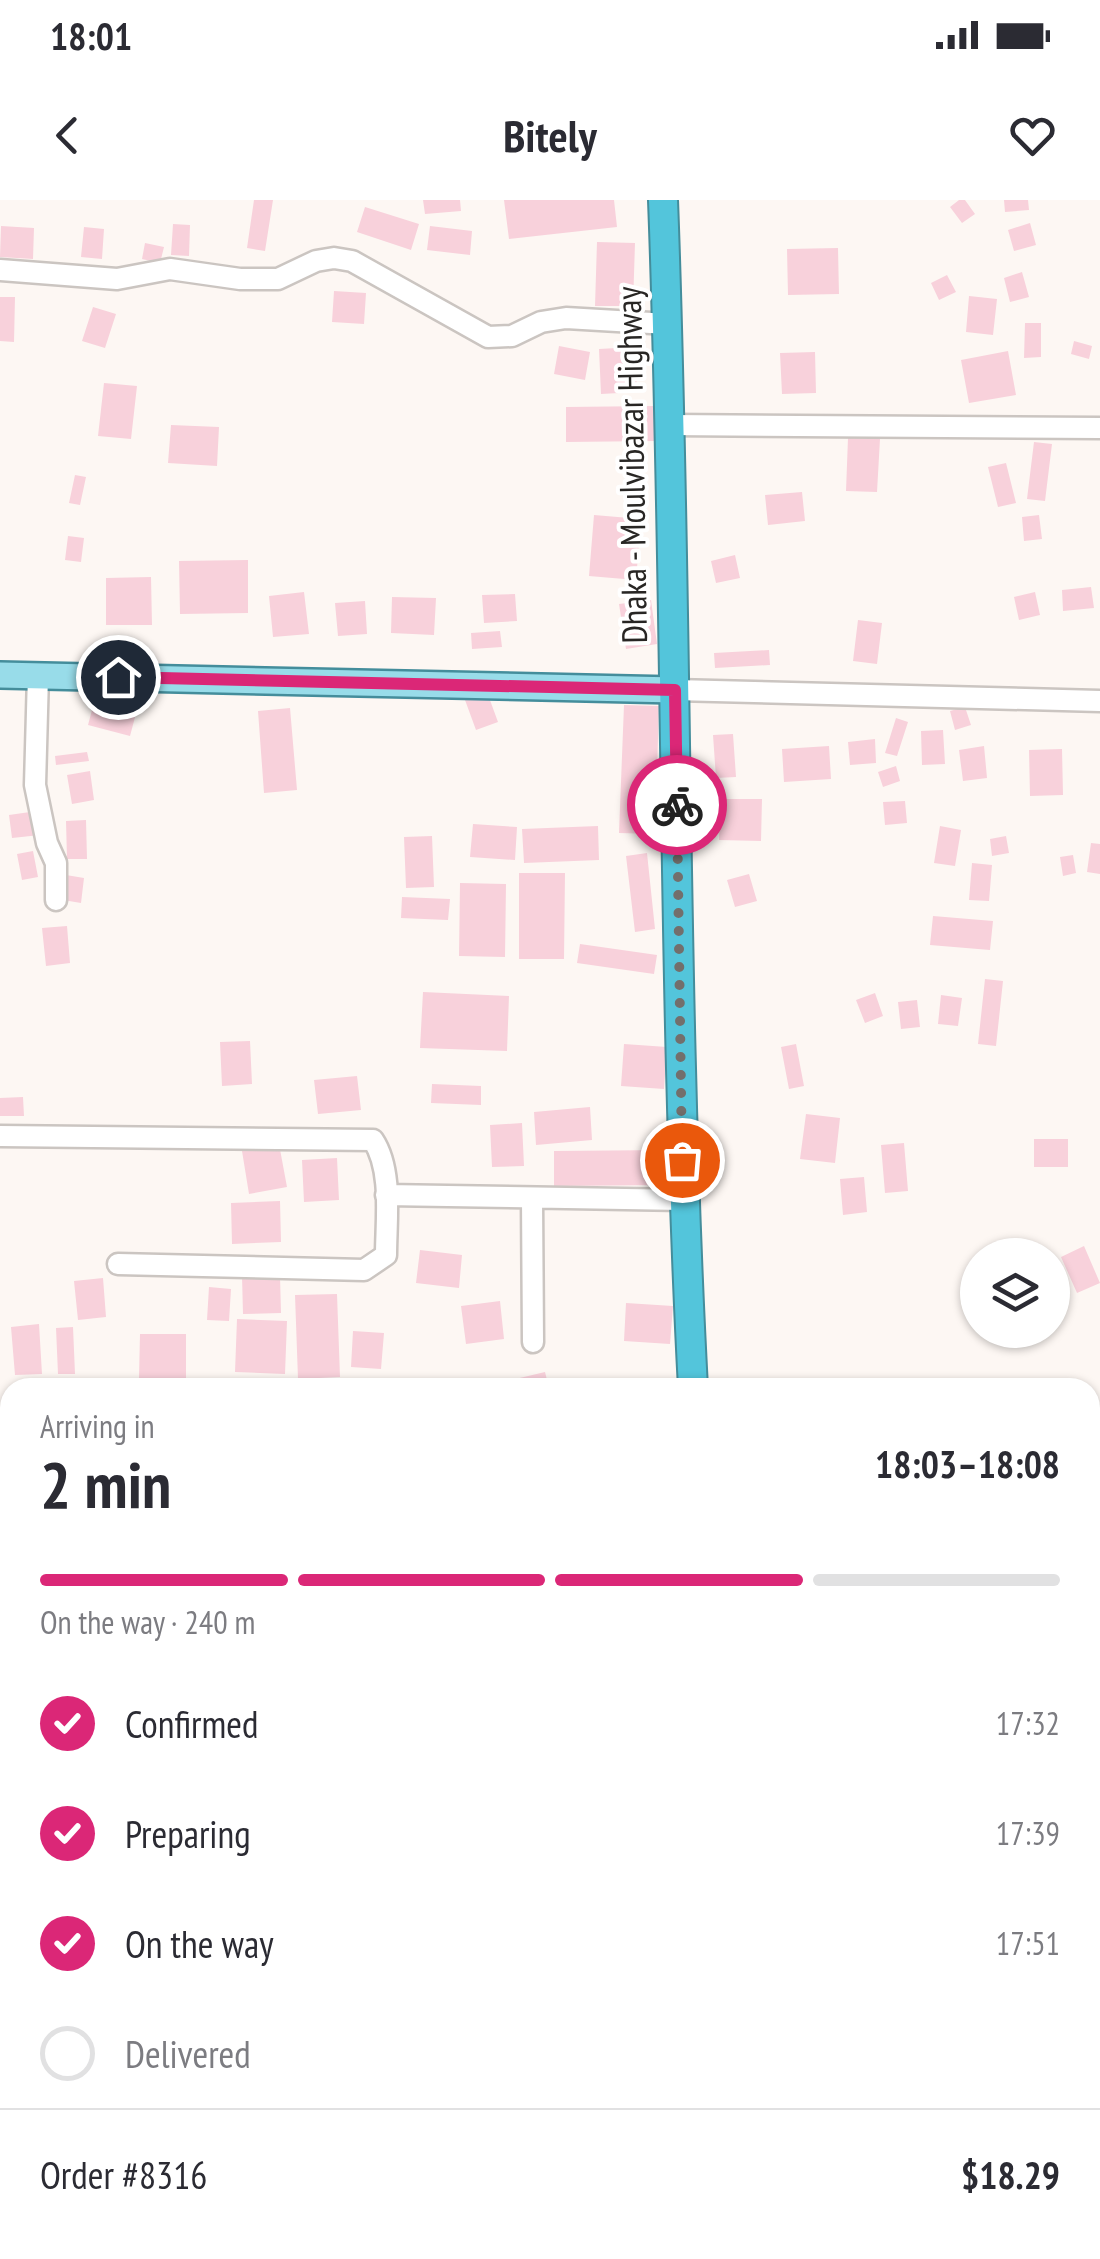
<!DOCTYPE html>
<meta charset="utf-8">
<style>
:root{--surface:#fff;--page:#f7f7f7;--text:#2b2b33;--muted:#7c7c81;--line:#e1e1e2;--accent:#db2777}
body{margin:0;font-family:"PT Sans Narrow",sans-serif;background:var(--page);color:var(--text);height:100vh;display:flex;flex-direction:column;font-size:38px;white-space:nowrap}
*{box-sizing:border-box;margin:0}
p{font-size:32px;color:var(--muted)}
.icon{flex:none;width:55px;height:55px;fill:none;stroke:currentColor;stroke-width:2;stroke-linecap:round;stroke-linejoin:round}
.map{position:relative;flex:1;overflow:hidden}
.side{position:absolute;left:0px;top:1178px;width:1100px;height:882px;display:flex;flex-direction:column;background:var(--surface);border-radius:30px 30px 0 0;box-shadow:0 2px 8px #0004}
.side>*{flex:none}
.controls{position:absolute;left:960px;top:1038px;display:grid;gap:20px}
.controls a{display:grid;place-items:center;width:110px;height:110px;border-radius:50%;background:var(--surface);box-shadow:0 2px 8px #0004;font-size:50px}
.pin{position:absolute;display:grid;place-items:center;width:85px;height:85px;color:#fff;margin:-42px;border:5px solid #fff;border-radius:50%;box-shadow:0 2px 10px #0007}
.courier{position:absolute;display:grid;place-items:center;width:100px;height:100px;margin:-50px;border:8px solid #db2777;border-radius:50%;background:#fff;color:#222;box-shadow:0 2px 12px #0007}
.overview em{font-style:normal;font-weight:700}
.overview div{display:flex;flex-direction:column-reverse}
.overview{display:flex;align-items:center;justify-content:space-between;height:170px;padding:0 40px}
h1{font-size:65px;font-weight:700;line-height:75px}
.bar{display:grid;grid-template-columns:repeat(4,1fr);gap:15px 10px;align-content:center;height:120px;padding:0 40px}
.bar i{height:12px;border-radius:8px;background:var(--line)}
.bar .selected{background:var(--accent)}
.bar p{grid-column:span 4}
.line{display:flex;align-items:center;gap:25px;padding:0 40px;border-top:2px solid var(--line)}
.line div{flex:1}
ol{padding:0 40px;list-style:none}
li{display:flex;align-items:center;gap:30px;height:110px}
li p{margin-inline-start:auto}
li .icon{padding:10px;border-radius:50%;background:var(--accent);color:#fff;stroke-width:4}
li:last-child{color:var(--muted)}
li i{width:55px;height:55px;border:5px solid var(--line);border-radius:50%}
.status{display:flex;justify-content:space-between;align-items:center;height:70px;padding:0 50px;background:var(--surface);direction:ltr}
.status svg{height:28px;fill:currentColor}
header{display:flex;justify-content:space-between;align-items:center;height:130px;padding:0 40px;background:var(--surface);font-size:45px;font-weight:700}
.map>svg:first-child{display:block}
</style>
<div class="status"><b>18:01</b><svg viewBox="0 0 49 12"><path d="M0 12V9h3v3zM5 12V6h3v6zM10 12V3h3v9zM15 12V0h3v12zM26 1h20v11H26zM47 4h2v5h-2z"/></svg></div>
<header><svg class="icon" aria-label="back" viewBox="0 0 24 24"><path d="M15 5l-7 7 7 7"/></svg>Bitely<svg class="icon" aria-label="heart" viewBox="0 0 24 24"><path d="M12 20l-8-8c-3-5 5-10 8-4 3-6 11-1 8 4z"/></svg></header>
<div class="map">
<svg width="1100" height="2059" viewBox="0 0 1100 2059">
<rect width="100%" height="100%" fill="#fdf7f3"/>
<path fill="#f8d1db" d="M254,0H273L265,51L247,48Z
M423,0H460L461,11L425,14Z
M504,0H614L617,27L509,39Z
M959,0H965L975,14L962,23L950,7Z
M1004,0H1028L1029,10L1005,12Z
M365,7L419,24L411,50L357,32Z
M1030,23L1036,45L1014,51L1008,30Z
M173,24L190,25L189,56L171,55Z
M1,26L34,28L33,59L0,57Z
M430,26L472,31L470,55L427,50Z
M84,27L104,29L102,59L81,57Z
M597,42L635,43L633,106H595Z
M145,43L164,47L160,63L142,59Z
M838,48L839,94L788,95L787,49Z
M1022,72L1029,97L1010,102L1004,78Z
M947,75L956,92L939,100L931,83Z
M334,91L366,93L364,124L332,122Z
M969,96L997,99L993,135L966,132Z
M0,97H15L14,142L0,141Z
M93,107L116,114L105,148L82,141Z
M1025,123H1041V157L1024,158Z
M1074,141L1092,146L1089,159L1071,154Z
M559,146L590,152L585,180L554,174Z
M635,147L637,192L601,194L599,149Z
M1008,151L1016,195L969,203L961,160Z
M815,152L816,193L782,194L780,153Z
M104,183L137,186L131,239L98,236Z
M654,206L655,241L566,242V207Z
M171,225L219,227L217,266L168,263Z
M848,238L880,239L877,292L846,291Z
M1034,242L1052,244L1045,301L1027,299Z
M1006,263L1016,303L998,307L988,267Z
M75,275L86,277L80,305L69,303Z
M802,292L805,321L768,325L765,295Z
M594,315L641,319L636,380L589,376Z
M1039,315L1042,339L1024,341L1022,317Z
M68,336L84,338L81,362L65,360Z
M735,355L740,378L716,383L711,361Z
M248,360V413L180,414L179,361Z
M151,377L152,425H106V378Z
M1091,387L1094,408L1063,411L1062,390Z
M304,392L309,434L273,437L269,396Z
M1035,392L1040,415L1019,420L1014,397Z
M515,394L517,421L484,423L482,395Z
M392,397L436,398L434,435L391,433Z
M651,400L657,444L626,449L619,404Z
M365,401L367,434L338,436L335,403Z
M858,420L882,423L877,464L853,461Z
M500,431L502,447L472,449L471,433Z
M769,450L770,465L715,468L714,453Z
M487,492L498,522L476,530L465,500Z
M96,495L138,506L130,536L88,525Z
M624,505L659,506L655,634L619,633Z
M965,507L971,525L955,530L950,511Z
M290,508L297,590L264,593L258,511Z
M896,518L908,522L897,556L885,553Z
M943,530L945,564L922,565L921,531Z
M733,534L736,577L716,578L713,535Z
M875,539L876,563L850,565L848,542Z
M829,546L831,579L784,582L782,549Z
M984,546L987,578L963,581L959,550Z
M1062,549L1063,595L1030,596L1029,550Z
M87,552L89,561L56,565L55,556Z
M896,566L900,581L883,587L878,572Z
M90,571L94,600L72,604L67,575Z
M720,599H762L761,641L719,640Z
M905,601L907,623L885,625L883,602Z
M37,611L40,635L12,638L9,615Z
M86,620L87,659H67L66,621Z
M473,624L517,627L515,660L470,657Z
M598,626L599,660L524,663L522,629Z
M940,626L961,630L955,666L934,663Z
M432,636L434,687L406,688L404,637Z
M1006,636L1009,653L992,656L990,639Z
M1091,643L1100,644V674L1087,672Z
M33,651L38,677L22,680L17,654Z
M647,653L655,729L635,732L626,656Z
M1073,655L1076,673L1063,676L1060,657Z
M972,663L992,665L989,701L969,700Z
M519,673H565L564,759H519Z
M749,674L757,701L735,707L727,680Z
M66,675L84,678L81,703L63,700Z
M460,683L506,684L505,757L459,756Z
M402,697L450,699L448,720L401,718Z
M933,716L993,721L990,750L930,745Z
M67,726L70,763L46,766L42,728Z
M580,744L657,755L654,774L577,763Z
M985,779L1003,781L996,846L978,844Z
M423,792L509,796L507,851L420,848Z
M875,793L883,816L865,823L856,800Z
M941,795L962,798L958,826L938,824Z
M917,800L920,827L901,829L898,802Z
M250,841L252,884L222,886L220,842Z
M624,844L667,847L664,889L621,886Z
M796,844L804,886L789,889L781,847Z
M357,876L361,910L318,914L314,880Z
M432,884L481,886V905L431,903Z
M23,897L24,916H0V898Z
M590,907L592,940L536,945L534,912Z
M806,914L840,918L835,963L800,959Z
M522,923L524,966L492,967L490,925Z
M1034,939H1068V967H1034Z
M904,943L908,991L885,993L881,945Z
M279,944L287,987L249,994L242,951Z
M667,950V985L554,986V951Z
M337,958L339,1000L304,1002L302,960Z
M864,977L867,1012L843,1015L840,979Z
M280,1001L281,1042L232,1044L231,1003Z
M1084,1046L1100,1083L1077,1093L1061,1057Z
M420,1050L462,1055L459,1088L416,1083Z
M242,1076H280L281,1113L243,1114Z
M103,1078L106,1117L78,1120L74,1081Z
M209,1087L231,1089L229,1121L207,1120Z
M337,1094L340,1177L298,1179L295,1095Z
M500,1101L504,1139L466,1144L461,1106Z
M626,1103L673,1106L670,1144L624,1141Z
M237,1119L287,1121L285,1174L235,1172Z
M39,1124L42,1174L15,1175L11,1127Z
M73,1127L75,1174H58L56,1128Z
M353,1131L384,1133L381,1169L351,1167Z
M140,1134H186V1178H139Z
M545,1172L549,1188H500L499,1183Z
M654,2050H704L706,2059H655Z"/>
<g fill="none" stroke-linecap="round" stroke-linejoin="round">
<defs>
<path id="minor" d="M0,70L117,79L170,69L240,79H278L316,61L334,58L352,61L488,137L512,136L541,122L566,118L668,124
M670,225L1100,228
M38,475L35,585L47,643L56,663V700
M675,490L1100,501
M0,936L373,940C393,970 386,1020 386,1055L364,1070L118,1064
M386,995L683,1000
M532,999L533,1142
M1090,1652L1100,1651"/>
<path id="major" d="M0,475L675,490"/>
<path id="highway" d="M663,0C678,396 672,792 693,1188
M738,2050V2059"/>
</defs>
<use href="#minor" stroke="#cbc5c1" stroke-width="25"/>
<use href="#major" stroke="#448d9b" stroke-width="30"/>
<use href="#highway" stroke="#448d9b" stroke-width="32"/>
<use href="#minor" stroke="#fff" stroke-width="20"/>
<use href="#major" stroke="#98dce9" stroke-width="25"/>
<use href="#highway" stroke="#53c5db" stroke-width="28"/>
</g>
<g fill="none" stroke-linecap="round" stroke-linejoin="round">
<path stroke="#736f6c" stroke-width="10" stroke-dasharray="0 18" d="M677,605L682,960"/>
<path stroke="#db2777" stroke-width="12" d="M118,477L675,490L677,605"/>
</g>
<g text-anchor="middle" stroke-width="8" stroke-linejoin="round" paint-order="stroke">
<g font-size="35" fill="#282624" stroke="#fff">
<text transform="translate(632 265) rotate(-91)" y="12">Dhaka - Moulvibazar Highway</text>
</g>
</g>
</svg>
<div class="controls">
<a><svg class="icon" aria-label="layers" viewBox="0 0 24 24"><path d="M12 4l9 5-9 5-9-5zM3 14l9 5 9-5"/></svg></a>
</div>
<div class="pin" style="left:682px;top:960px;background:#ea580c"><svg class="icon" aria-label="bag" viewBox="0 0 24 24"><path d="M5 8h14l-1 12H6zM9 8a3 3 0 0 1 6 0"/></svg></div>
<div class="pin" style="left:118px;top:477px;background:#1f2937"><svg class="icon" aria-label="home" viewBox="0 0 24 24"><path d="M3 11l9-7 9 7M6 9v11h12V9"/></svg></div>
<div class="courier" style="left:677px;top:605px"><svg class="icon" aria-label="bike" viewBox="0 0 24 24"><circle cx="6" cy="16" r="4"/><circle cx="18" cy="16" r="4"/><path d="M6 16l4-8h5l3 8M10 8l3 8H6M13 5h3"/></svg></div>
<section class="side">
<div class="overview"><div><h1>2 min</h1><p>Arriving in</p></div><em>18:03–18:08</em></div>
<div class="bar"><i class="selected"></i><i class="selected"></i><i class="selected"></i><i></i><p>On the way · 240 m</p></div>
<ol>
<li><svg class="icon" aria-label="check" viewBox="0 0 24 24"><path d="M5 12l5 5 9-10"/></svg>Confirmed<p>17:32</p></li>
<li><svg class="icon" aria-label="check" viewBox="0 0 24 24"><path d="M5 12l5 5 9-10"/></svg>Preparing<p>17:39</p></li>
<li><svg class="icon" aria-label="check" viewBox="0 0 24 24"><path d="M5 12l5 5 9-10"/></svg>On the way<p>17:51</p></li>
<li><i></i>Delivered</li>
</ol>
<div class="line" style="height:130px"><div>Order #8316</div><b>$18.29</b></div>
</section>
</div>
